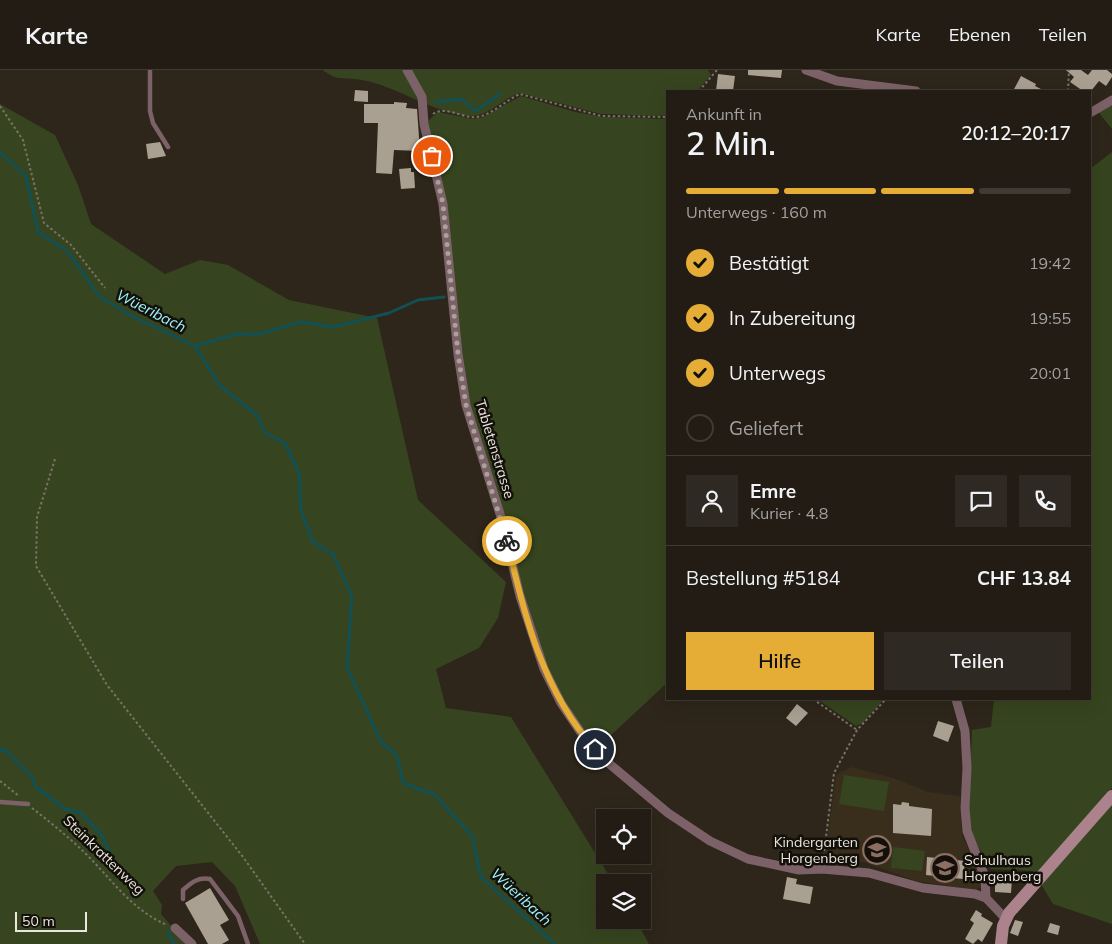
<!DOCTYPE html>
<html lang="de">
<meta charset="utf-8">
<style>
:root{--surface:#221c14;--page:#2e2922;--text:#f1f3f6;--muted:#a2a1a0;--line:#3f3a34;--accent:#e5ad35}
body{margin:0;font-family:Mulish,sans-serif;background:var(--page);color:var(--text);height:100vh;display:flex;flex-direction:column;font-size:19px;white-space:nowrap}
*{box-sizing:border-box;margin:0}
p{font-size:16px;color:var(--muted)}
.icon{flex:none;width:28px;height:28px;fill:none;stroke:currentColor;stroke-width:2;stroke-linecap:round;stroke-linejoin:round}
.map{position:relative;flex:1;overflow:hidden}
.details{position:absolute;left:666px;top:20px;width:425px;height:610px;display:flex;flex-direction:column;background:var(--surface);border-radius:0px;box-shadow:0 5px 20px #0002,0 0 0 1px var(--line)}
.details>*{flex:none}
.buttons{position:absolute;left:596px;top:739px;display:grid;gap:10px}
.buttons a{display:grid;place-items:center;width:55px;height:55px;border-radius:0px;background:var(--surface);box-shadow:0 5px 20px #0002,0 0 0 1px var(--line);font-size:25px}
.scale{position:absolute;left:15px;bottom:12px;width:72px;box-sizing:border-box;padding-left:5px;border:2px solid #eae5dd;border-top:0;font-size:14px;line-height:18px;white-space:nowrap;color:#eae5dd;-webkit-text-stroke:4px #13100a;paint-order:stroke}
.pin{position:absolute;display:grid;place-items:center;width:42px;height:42px;color:#fff;margin:-21px;border:2px solid #fff;border-radius:50%;box-shadow:0 1px 5px #0007}
.courier{position:absolute;display:grid;place-items:center;width:50px;height:50px;margin:-25px;border:4px solid #e5ad35;border-radius:50%;background:#fff;color:#222;box-shadow:0 1px 6px #0007}
.head em{font-style:normal;font-weight:600}
.head div{display:flex;flex-direction:column-reverse}
.head{display:flex;align-items:center;justify-content:space-between;height:85px;padding:0 20px}
h1{font-size:32px;font-weight:600;line-height:38px}
.bar{display:grid;grid-template-columns:repeat(4,1fr);gap:8px 5px;align-content:center;height:60px;padding:0 20px}
.bar i{height:6px;border-radius:4px;background:var(--line)}
.bar .current{background:var(--accent)}
.bar p{grid-column:span 4}
.line{display:flex;align-items:center;gap:12px;padding:0 20px;border-top:1px solid var(--line)}
.line div{flex:1}
.round{display:grid;place-items:center;flex:none;width:52px;height:52px;border-radius:0px;background:var(--page)}
ol{padding:0 20px;list-style:none}
li{display:flex;align-items:center;gap:15px;height:55px}
li p{margin-inline-start:auto}
li .icon{padding:5px;border-radius:50%;background:var(--accent);color:#111;stroke-width:4}
li:last-child{color:var(--muted)}
li i{width:28px;height:28px;border:2px solid var(--line);border-radius:50%}
.button{display:flex;gap:10px;margin-top:auto;padding:10px 20px}
.button a{flex:1;height:58px;border-radius:0px;background:var(--accent);color:#111;font-size:20px;font-weight:600;line-height:58px;text-align:center}
.button a+a{background:var(--page);color:var(--text)}
header{display:flex;align-items:center;gap:30px;box-sizing:border-box;height:70px;padding:0 25px;background:var(--surface);border-bottom:1px solid var(--line)}
header strong{font-size:24px}
nav{display:flex;gap:28px;margin-inline-start:auto;font-size:18px}
.map>svg:first-child{display:block}
</style>
<header>
<strong>Karte</strong>
<nav><a>Karte</a><a>Ebenen</a><a>Teilen</a></nav>
</header>
<div class="map">
<svg width="1112" height="874" viewBox="0 0 1112 874">
<rect width="100%" height="100%" fill="#2e261a"/>
<path fill="#392e1c" d="M852,697L896,709L928,722L960,726L961,758L963,768L981,804L982,817L974,820L916,811L864,792L828,793L825,789L836,705Z"/>
<path fill="#36451f" d="M323,0H708L711,5L697,21H668L667,46L601,44L520,23C504,28 489,46 472,46C438,46 395,15 362,10C345,7 337,12 323,0Z
M521,26L575,42L602,47L667,49V613L597,678L554,616L527,539L469,335L430,72L428,51L438,42L473,49L483,47Z
M1112,31V59L1096,39Z
M0,34L55,65L78,115L91,154L165,204L200,190L228,195L289,230L377,248L418,430L506,512L498,548L479,578L436,599L446,638L511,647L613,812H605V850H636L649,874H260L235,816L212,792L176,796L153,821L162,835L161,844L187,874H0Z
M1112,82V718L1035,806L1032,801L991,799L971,764L969,738L972,660L991,657L994,629H1090V99Z
M817,629H884L863,653L856,656Z
M844,705L889,712L884,741L839,734Z
M1112,733V854L1053,834L1041,814Z
M893,777L925,781L922,801L891,798Z"/>
<g fill="none" stroke-linecap="round" stroke-linejoin="round">
<path stroke="#115055" stroke-width="3" d="M436,32L462,29L475,41L500,24
M0,82L26,106L38,162L67,181L100,227L132,246L195,276L220,316L257,345L265,363L285,373L299,403L301,440L313,472L333,484L352,527L347,597L381,672L397,685L403,713L435,725L472,766L481,807L555,874
M195,276L240,263L255,265L302,252L333,257L389,243L418,230L444,227
M0,681L4,679L32,707L36,717L65,739L81,743L103,767L115,795L142,823
M168,862L174,874"/>
</g>
<path fill="#aaa092" d="M748,0H782L781,8L748,5Z
M1066,0H1081L1088,5L1092,0H1107L1112,4V7L1106,16L1099,11L1091,21H1083L1070,12L1074,7Z
M718,4L735,6L733,21H716Z
M1021,6L1036,14L1035,16L1045,21H1013Z
M355,20L368,21V32L354,31Z
M394,32L407,33L406,38L417,39L420,81L394,80L392,104L376,103L378,53H364V34H394Z
M160,72L166,86L148,89L146,74Z
M411,98V102H414L415,118L401,119L399,99Z
M797,634L808,643L796,656L786,648Z
M938,651L954,656L948,672L933,666Z
M902,732L909,733V736L932,739L931,766L893,763V734L901,735Z
M868,769L888,771L886,791L865,789Z
M927,787L965,791L963,809L926,805Z
M992,802H1000V808L1012,809L1011,823L995,822V810H992Z
M787,807L797,809L796,814L813,817L810,834L783,829Z
M210,818L229,850L220,855L229,870L222,874H208L185,833Z
M976,840L982,844L981,846L993,853L982,872L978,869L973,874L965,869L974,853L970,850Z
M1015,850L1023,852L1018,866L1010,863Z
M1050,853L1060,856L1058,865L1047,862Z"/>
<g fill="none" stroke-linecap="round" stroke-linejoin="round">
<path stroke="#797268" stroke-width="2" stroke-dasharray="2.5 2.5" stroke-linecap="butt" d="M699,21L717,0
M1068,21L1069,0
M0,36L23,70L44,153L71,175L105,218
M433,44C444,36 459,46 471,47C488,49 504,31 520,24L601,46L668,47
M55,389L37,447L36,496L107,615L243,787L305,874
M813,629L857,660
M0,711L19,726
M32,738C51,753 70,768 87,785C113,811 132,840 167,855
M823,791L834,703L857,660L886,629"/>
<path stroke="#7c6268" stroke-width="4.5" d="M150,0V41L153,53L168,77
M0,732L28,734
M183,829V820C192,812 198,807 210,809L238,846L248,874"/>
<path stroke="#7c6268" stroke-width="9" d="M407,0L422,27L424,54L443,134L458,284L466,335L500,444L520,526L544,599L561,633L584,667L606,691L668,743L710,771L748,789L799,800L822,799L869,803L923,818L975,824L986,828
M806,0L837,11L916,21
M1090,43L1112,30
M956,629L965,661L967,698L965,738L967,761L985,807L986,828L1005,848
M175,858L192,874"/>
<path stroke="#ac838d" stroke-width="12" d="M1001,874L1003,856L1009,843L1112,726"/>
</g>
<g fill="none" stroke-linecap="round" stroke-linejoin="round">
<path stroke="#a8a299" stroke-width="5" stroke-dasharray="0 9" d="M432,86L443,134L458,284L466,335L507,471"/>
<path stroke="#e5ad35" stroke-width="6" d="M507,471C524,545 543,622 595,679"/>
</g>
<defs>
<symbol id="school-ring" viewBox="-11 -11 22 22"><circle r="9.5" fill="#13100a" stroke="#8d6e63" stroke-width="1.5"/><path d="M0-5L7-2L0 1L-7-2ZM-4 1L0 2.5L4 1V4Q0 6-4 4Z" fill="#8d6e63"/></symbol>
</defs>
<g fill-rule="evenodd">
<use href="#school-ring" x="861" y="764" width="32" height="32"/>
<use href="#school-ring" x="929" y="782" width="32" height="32"/>
</g>
<g text-anchor="middle" stroke-width="5" stroke-linejoin="round" paint-order="stroke">
<g font-size="14" fill="#eae5dd" stroke="#13100a">
<text transform="translate(495 379) rotate(73)" y="5">Tabletenstrasse</text>
<text transform="translate(104 785) rotate(44)" y="5">Steinkrattenweg</text>
</g>
<g font-size="14" fill="#eae5dd" stroke="#13100a" text-anchor="end">
<text x="858" y="777">Kindergarten<tspan x="858" dy="16">Horgenberg</tspan></text>
<text x="964" y="795" text-anchor="start">Schulhaus<tspan x="964" dy="16">Horgenberg</tspan></text>
</g>
<g font-size="15" font-style="italic" fill="#9df5fc" stroke="#13100a">
<text transform="translate(151 241) rotate(27)" y="5">Wüeribach</text>
<text transform="translate(521 827) rotate(43)" y="5">Wüeribach</text>
</g>
</g>
</svg>
<div class="buttons">
<a><svg class="icon" aria-label="locate" viewBox="0 0 24 24"><circle cx="12" cy="12" r="6"/><path d="M12 2v4M12 18v4M2 12h4M18 12h4"/></svg></a>
<a><svg class="icon" aria-label="layers" viewBox="0 0 24 24"><path d="M12 4l9 5-9 5-9-5zM3 14l9 5 9-5"/></svg></a>
</div>
<div class="scale">50 m</div>
<div class="pin" style="left:432px;top:86px;background:#ea580c"><svg class="icon" aria-label="bag" viewBox="0 0 24 24"><path d="M5 8h14l-1 12H6zM9 8a3 3 0 0 1 6 0"/></svg></div>
<div class="pin" style="left:595px;top:679px;background:#1f2937"><svg class="icon" aria-label="home" viewBox="0 0 24 24"><path d="M3 11l9-7 9 7M6 9v11h12V9"/></svg></div>
<div class="courier" style="left:507px;top:471px"><svg class="icon" aria-label="bike" viewBox="0 0 24 24"><circle cx="6" cy="16" r="4"/><circle cx="18" cy="16" r="4"/><path d="M6 16l4-8h5l3 8M10 8l3 8H6M13 5h3"/></svg></div>
<section class="details">
<div class="head"><div><h1>2 Min.</h1><p>Ankunft in</p></div><em>20:12–20:17</em></div>
<div class="bar"><i class="current"></i><i class="current"></i><i class="current"></i><i></i><p>Unterwegs · 160 m</p></div>
<ol>
<li><svg class="icon" aria-label="check" viewBox="0 0 24 24"><path d="M5 12l5 5 9-10"/></svg>Bestätigt<p>19:42</p></li>
<li><svg class="icon" aria-label="check" viewBox="0 0 24 24"><path d="M5 12l5 5 9-10"/></svg>In Zubereitung<p>19:55</p></li>
<li><svg class="icon" aria-label="check" viewBox="0 0 24 24"><path d="M5 12l5 5 9-10"/></svg>Unterwegs<p>20:01</p></li>
<li><i></i>Geliefert</li>
</ol>
<div class="line" style="height:90px"><a class="round"><svg class="icon" aria-label="person" viewBox="0 0 24 24"><circle cx="12" cy="8" r="4"/><path d="M4 21q1-7 8-7t8 7"/></svg></a><div><b>Emre</b><p>Kurier · 4.8</p></div><a class="round"><svg class="icon" aria-label="chat" viewBox="0 0 24 24"><path d="M4 5h16v11H9l-5 4z"/></svg></a><a class="round"><svg class="icon" aria-label="phone" viewBox="0 0 24 24"><path d="M5 4h4l2 5-3 2q2 4 5 5l2-3 5 2v4C11 20 4 13 5 4z"/></svg></a></div>
<div class="line" style="height:65px"><div>Bestellung #5184</div><b>CHF 13.84</b></div>
<div class="button"><a>Hilfe</a><a>Teilen</a></div>
</section>
</div>
